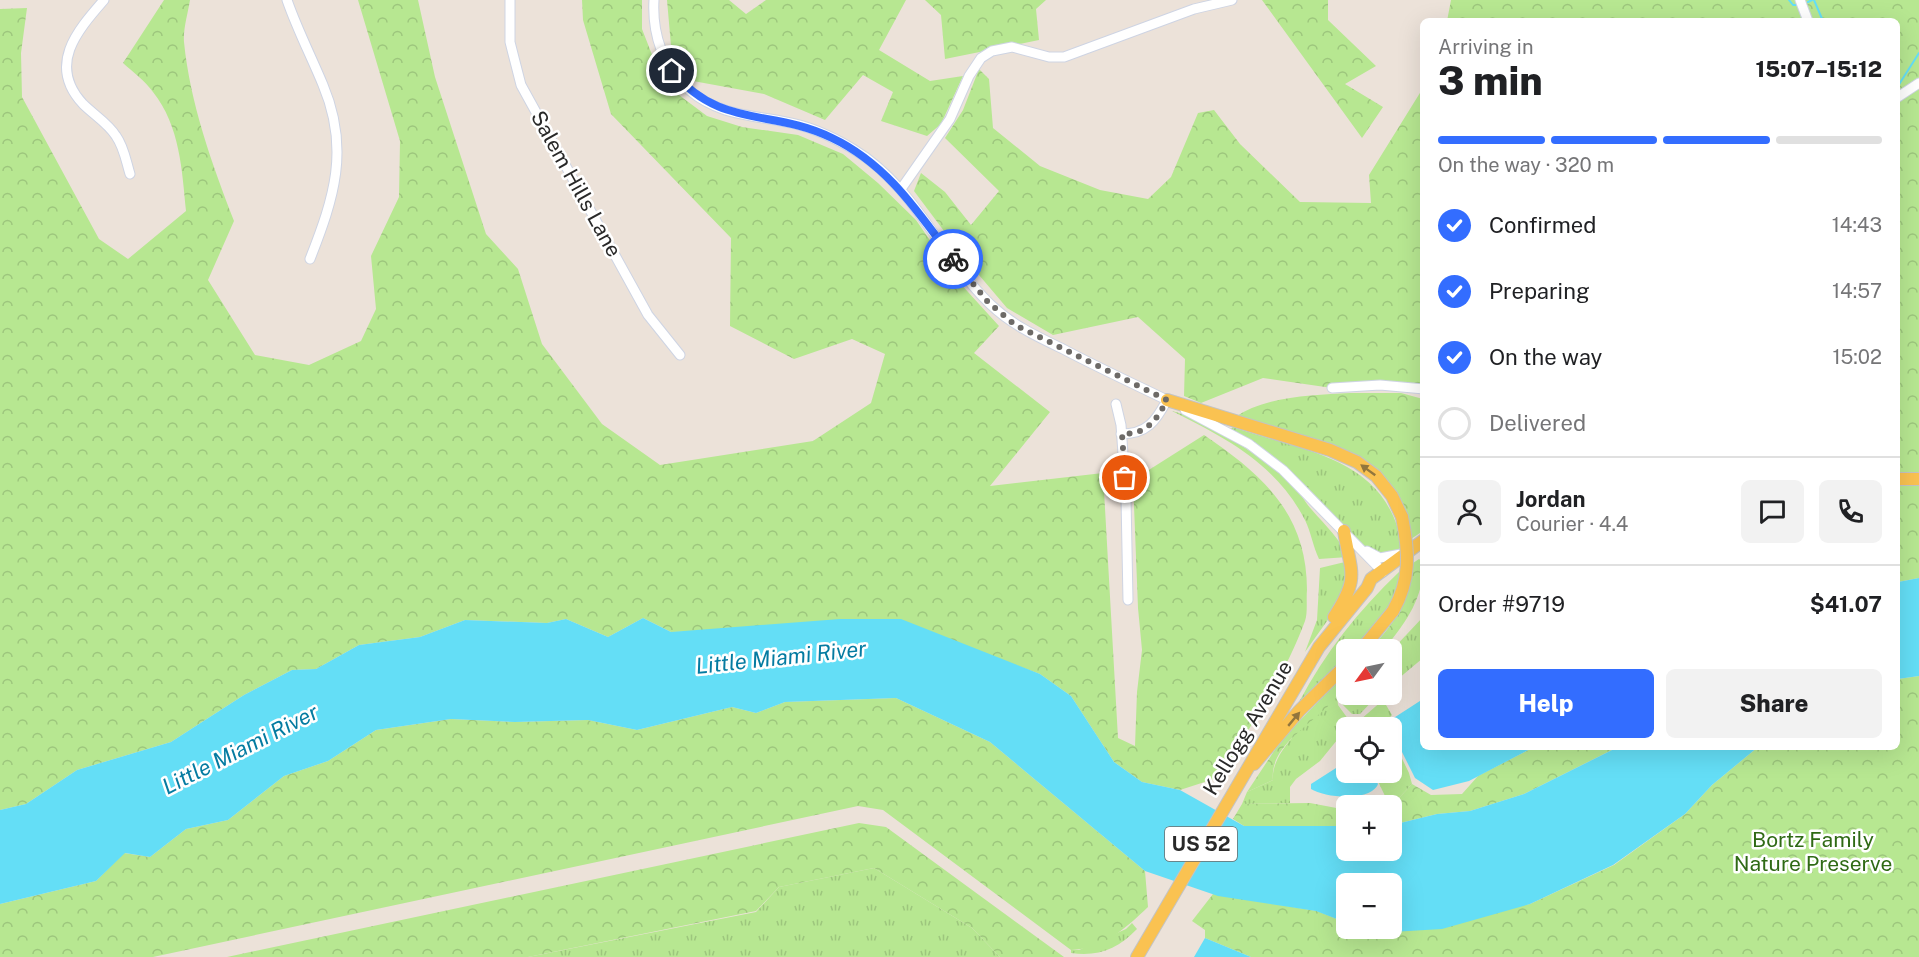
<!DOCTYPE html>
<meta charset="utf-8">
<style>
:root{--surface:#fff;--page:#f2f2f2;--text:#202124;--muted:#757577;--line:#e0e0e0;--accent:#336dff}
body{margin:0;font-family:"Public Sans",sans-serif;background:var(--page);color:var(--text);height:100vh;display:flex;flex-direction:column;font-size:22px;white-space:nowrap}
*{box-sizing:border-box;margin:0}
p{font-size:20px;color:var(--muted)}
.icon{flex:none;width:33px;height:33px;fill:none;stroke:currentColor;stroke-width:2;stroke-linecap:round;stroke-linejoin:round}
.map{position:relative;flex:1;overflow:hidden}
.panel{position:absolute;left:1420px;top:18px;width:480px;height:732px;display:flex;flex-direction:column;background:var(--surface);border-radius:9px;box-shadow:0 6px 24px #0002}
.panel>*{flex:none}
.needle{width:39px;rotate:237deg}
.buttons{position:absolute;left:1336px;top:639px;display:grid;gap:12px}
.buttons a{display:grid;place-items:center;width:66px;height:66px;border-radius:9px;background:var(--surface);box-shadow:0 6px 24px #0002;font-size:30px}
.pin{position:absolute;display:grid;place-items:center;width:51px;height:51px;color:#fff;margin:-26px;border:3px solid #fff;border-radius:50%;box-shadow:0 2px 6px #0007}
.courier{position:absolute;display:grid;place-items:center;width:60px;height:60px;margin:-30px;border:4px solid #336dff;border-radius:50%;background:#fff;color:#222;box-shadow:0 2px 8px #0007}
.overview em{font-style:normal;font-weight:800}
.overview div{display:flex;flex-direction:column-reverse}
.overview{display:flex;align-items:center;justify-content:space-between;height:102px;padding:0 18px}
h1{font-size:39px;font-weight:800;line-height:45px}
.bar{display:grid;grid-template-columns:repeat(4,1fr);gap:9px 6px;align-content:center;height:72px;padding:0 18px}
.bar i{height:8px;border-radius:4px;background:var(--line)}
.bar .on{background:var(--accent)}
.bar p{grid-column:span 4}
.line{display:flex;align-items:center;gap:15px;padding:0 18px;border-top:2px solid var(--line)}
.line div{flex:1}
.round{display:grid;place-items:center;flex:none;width:63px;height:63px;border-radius:9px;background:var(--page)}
ol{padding:0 18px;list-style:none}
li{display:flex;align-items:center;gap:18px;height:66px}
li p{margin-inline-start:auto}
li .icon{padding:6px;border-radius:50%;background:var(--accent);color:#fff;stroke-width:4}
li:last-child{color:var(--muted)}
li i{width:33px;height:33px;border:3px solid var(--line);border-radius:50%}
.action{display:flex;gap:12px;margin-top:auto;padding:12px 18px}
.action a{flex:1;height:69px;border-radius:9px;background:var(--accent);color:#fff;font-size:24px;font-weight:800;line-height:69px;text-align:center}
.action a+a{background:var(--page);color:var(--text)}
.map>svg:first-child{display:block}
</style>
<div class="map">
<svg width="1919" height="957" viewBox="0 0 1919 957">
<defs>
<pattern id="grass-tufts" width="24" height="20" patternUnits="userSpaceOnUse" patternTransform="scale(1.5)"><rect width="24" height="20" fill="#b7e791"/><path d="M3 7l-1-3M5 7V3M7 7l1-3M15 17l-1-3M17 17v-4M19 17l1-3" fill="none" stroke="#9dc67d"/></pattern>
<pattern id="forest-crowns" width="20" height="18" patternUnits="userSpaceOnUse" patternTransform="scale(1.5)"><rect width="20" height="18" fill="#b7e791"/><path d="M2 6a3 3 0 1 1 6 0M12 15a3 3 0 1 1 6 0" fill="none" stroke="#9dc67d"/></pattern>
</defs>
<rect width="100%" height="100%" fill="#ece2d9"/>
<path fill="url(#grass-tufts)" d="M1172,411C1204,418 1273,463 1296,488C1302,495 1306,504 1312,510C1326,526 1340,539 1348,557L1319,559C1313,547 1311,532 1305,520C1276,464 1226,438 1172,411Z
M1233,427C1304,452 1388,457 1402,547L1393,553L1382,552L1380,555L1367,550L1298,478L1231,429Z
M1349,561L1342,600L1305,652L1317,620L1320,568Z
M1399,572L1402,575L1389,612L1355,649L1347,650V658L1301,704L1299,702C1325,653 1358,611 1399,572Z
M1423,617V658L1392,684V650Z
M1347,688V694L1378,695L1360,714H1352L1342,704L1341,698Z
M1337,695L1338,705L1351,723L1320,761L1296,779L1290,787V803L1242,804L1247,792L1273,780C1270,749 1316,716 1337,695Z
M1383,700L1392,715L1386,722L1387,727H1352Z
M1392,738L1409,773L1412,784L1398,799L1385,796L1374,773L1392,772Z
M874,868L972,928L1000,957H528L756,912L779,887Z
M1132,923L1137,929C1118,949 1098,957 1071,953V950H1079L1126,929Z"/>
<path fill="url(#forest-crowns)" d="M164,0H190C188,13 183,29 184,42C190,103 212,164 234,221L208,280L255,355L309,365L361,341L376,309L371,256L399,197L400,141L358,0H418L435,77L486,234L518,269L542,344L602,424L660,465L813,441L871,403L885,354L852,339L794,359L730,326L731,238L611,114L583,20L582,0H642V29L663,83L707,116L742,127L798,135L843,154L878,183L916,220L958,281L999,326L974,353L1050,412L990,486L1103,473L1118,738L1135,746L1137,692L1142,650L1138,608L1133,480L1204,435C1263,475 1307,514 1307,590C1306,599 1308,612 1305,621C1285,676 1249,727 1220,777L1180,790L1142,782L1114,762L1071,696L1040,674L980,652L716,631L671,632L643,618L608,637L566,619L547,623L465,620L420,637L359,645L316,669L292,670L244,695L171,742L77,770L26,804L0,810V9L27,8L21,53L22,97L99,239L128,259L186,211C182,170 180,126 153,92C145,81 133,72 123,63Z
M667,0H729L746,14L766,0H906L879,50L930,81L963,76L941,124L927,136L881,121L893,92L863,75L825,120L764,94L693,81L671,46Z
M925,0H1046L1036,9L1039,40L945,59L941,15Z
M1262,0H1328V20L1376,66L1345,84L1383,107L1362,138Z
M1451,0H1919V578L1898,582V21H1447Z
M979,69L989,79L993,128L1040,166L1100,190L1148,199L1171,177L1198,113L1214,110L1240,144L1300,202L1371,203L1369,175L1423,88V389L1332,388L1263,378L1201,403L1184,396L1185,359L1138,317L1053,335L1007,308L962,255L914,191L921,173L945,192L971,225L999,191L945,138L963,110Z
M1350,393H1401L1423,399V531L1411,539L1372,470L1234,418C1265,396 1313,395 1350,393Z
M1419,559L1424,563C1423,598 1407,621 1386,647L1369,650C1399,619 1404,606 1413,563Z
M1347,672C1347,712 1268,734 1273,780L1247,792L1282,739Z
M1919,676V957H1251L1205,938V930L1192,921L1213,894L1317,911L1347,923V928L1362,929L1375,933L1530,904L1614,865L1685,814L1712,785L1758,747H1898V679Z
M896,698L990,742L1145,871L1148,907C1126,928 1103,949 1071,950L883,810L858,806L153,957H0V904L96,881L124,853L150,857L186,829L228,820L284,776L328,761L376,730L451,719L515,722L588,720L637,730L732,707L756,713L785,702Z
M1534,747H1618L1524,794L1470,811L1437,814L1392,825V806H1363L1385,796L1398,799L1412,784L1431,795L1462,794L1478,776Z
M1310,803L1347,810V826H1244L1233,819L1242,804Z
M859,823L886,827L1064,957H1000L972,928L874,868L779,887L756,911L528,957H227Z"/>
<path fill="#64def6" d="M1919,578V676L1898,679V582Z
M643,618L671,632L840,619H901L1040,674L1071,696L1114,762L1142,782L1180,790L1244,826H1347V850H1392V825L1437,814L1470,811L1524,794L1618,747H1758L1712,785L1685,814L1613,865L1530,904L1442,929L1375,933L1362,929L1392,928V884H1347V923L1316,911L1218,896L1145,871L990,742L896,698L785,702L756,713L732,707L637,730L588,720L515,722L451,719L376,730L328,761L284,776L228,820L186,829L150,857L125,853L96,881L0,904V810L26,804L77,770L171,742L244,695L292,670L316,669L359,645L420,637L465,620L547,623L566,619L608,637Z
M1423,699L1424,747H1534L1469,781L1433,790L1415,778L1394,736L1389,721Z
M1347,761V772L1371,773L1378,784C1371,802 1325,798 1311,789V784Z
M1205,938L1251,957H1194Z"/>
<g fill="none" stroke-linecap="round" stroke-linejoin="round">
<path stroke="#64def6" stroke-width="2" d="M1789,0L1793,5H1798
M1814,0L1823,21
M1808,2L1812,0
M1898,86L1919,53"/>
<defs>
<path id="minor" d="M104,0C77,31 47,65 83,104C94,115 108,123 116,136C124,147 126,161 130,174
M287,0C297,29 311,56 323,85C350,149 334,198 310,259
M510,0V42L521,85L648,315L680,355
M654,0C652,34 663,67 689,90C718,115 751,115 786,122C809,126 833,137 853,149C915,186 940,256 990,304C1012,325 1036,336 1063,349C1099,368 1136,385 1173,403
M1800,0L1808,21
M1898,97L1919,83
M901,189L950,119L969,76L981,58L992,51L1012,47L1049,57H1064L1194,9L1232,0
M1332,388L1380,385L1424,389
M1116,404L1121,425L1126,498L1128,600
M1185,410L1249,444L1283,470L1383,572
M1121,434C1147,434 1156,421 1167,400
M1367,551L1380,558L1401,554"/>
<path id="major" d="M1167,400L1330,450L1357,462L1376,476L1392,496L1402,517
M1898,479H1919
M1334,617C1360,577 1351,574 1344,531
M1361,650L1393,611
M1254,764L1299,711L1347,664
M1137,957L1319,647L1367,588L1371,579L1424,540"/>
</defs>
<use href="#minor" stroke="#ced4e3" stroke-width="11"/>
<use href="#major" stroke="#c3c3c3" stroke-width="14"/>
<use href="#minor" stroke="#fff" stroke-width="9"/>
<use href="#major" stroke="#fac251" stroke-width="12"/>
<defs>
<path id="major-bridge" d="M1393,611C1411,579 1409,552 1402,517"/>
</defs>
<use href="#major-bridge" stroke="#c3c3c3" stroke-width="14" stroke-linecap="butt"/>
<use href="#major-bridge" stroke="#fac251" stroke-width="12"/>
</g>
<defs><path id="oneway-solid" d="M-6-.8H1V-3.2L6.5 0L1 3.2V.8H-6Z" transform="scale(1.5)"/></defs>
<g fill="#92763d">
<use href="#oneway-solid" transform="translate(1368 470) rotate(-144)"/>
<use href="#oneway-solid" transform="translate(1294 719) rotate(-50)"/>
</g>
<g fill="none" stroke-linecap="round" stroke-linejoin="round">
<path stroke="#6d6a67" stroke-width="6" stroke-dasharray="0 10.8" d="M953,259L988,302L1015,325L1167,400C1156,421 1147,434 1122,434L1125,478"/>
<path stroke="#336dff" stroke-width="8" d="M672,71C721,130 772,108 832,138C887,164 918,212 953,259"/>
</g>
<g text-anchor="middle" stroke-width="5" stroke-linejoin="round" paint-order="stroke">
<rect fill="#fff" stroke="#696969" stroke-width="1.5" x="1165" y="827" width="72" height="34" rx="4.5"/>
<g font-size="20" font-weight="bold" fill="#292929">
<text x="1201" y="851">US 52</text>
</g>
<g font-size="21" fill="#292929" stroke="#fff">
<text transform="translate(576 184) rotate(61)" y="7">Salem Hills Lane</text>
<text transform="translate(1248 728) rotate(-59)" y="7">Kellogg Avenue</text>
</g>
<g font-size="21" fill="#2f6a15" stroke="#fff">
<text x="1813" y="847">Bortz Family<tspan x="1813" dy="24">Nature Preserve</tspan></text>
</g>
<g font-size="22" font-style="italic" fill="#047ba1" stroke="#fff">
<text transform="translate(781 657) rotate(-6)" y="8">Little Miami River</text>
<text transform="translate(240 749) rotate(-27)" y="8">Little Miami River</text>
</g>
</g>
</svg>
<div class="buttons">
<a><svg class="needle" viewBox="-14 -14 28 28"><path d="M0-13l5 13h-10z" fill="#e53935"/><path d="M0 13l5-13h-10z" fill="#757577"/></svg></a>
<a><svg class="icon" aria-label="locate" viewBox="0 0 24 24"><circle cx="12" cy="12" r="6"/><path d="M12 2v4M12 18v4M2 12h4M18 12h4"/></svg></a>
<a>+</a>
<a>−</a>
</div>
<div class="pin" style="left:1125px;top:478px;background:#ea580c"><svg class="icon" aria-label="bag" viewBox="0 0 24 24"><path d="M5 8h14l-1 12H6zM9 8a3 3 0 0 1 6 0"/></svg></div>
<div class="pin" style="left:672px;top:71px;background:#1f2937"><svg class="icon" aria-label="home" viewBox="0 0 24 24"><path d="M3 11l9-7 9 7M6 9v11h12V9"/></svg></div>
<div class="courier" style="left:953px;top:259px"><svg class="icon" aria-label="bike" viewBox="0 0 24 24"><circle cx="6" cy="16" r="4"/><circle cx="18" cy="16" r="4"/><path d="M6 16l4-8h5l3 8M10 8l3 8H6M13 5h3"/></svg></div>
<section class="panel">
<div class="overview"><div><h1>3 min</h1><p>Arriving in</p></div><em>15:07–15:12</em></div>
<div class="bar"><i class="on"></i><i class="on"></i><i class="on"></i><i></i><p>On the way · 320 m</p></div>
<ol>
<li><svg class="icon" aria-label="check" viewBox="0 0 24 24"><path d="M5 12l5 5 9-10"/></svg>Confirmed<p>14:43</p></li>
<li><svg class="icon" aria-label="check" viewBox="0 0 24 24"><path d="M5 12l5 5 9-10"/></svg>Preparing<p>14:57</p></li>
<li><svg class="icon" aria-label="check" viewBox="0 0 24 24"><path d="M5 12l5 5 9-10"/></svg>On the way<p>15:02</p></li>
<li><i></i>Delivered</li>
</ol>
<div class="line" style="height:108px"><a class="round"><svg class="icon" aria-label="person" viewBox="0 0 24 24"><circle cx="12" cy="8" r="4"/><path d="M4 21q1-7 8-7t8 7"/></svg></a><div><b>Jordan</b><p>Courier · 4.4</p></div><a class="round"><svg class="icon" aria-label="chat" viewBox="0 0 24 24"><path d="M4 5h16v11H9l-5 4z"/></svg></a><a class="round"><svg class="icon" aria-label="phone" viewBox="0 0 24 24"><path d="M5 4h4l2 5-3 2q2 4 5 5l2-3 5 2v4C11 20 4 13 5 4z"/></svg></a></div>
<div class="line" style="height:78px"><div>Order #9719</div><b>$41.07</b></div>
<div class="action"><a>Help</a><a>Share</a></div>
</section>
</div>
